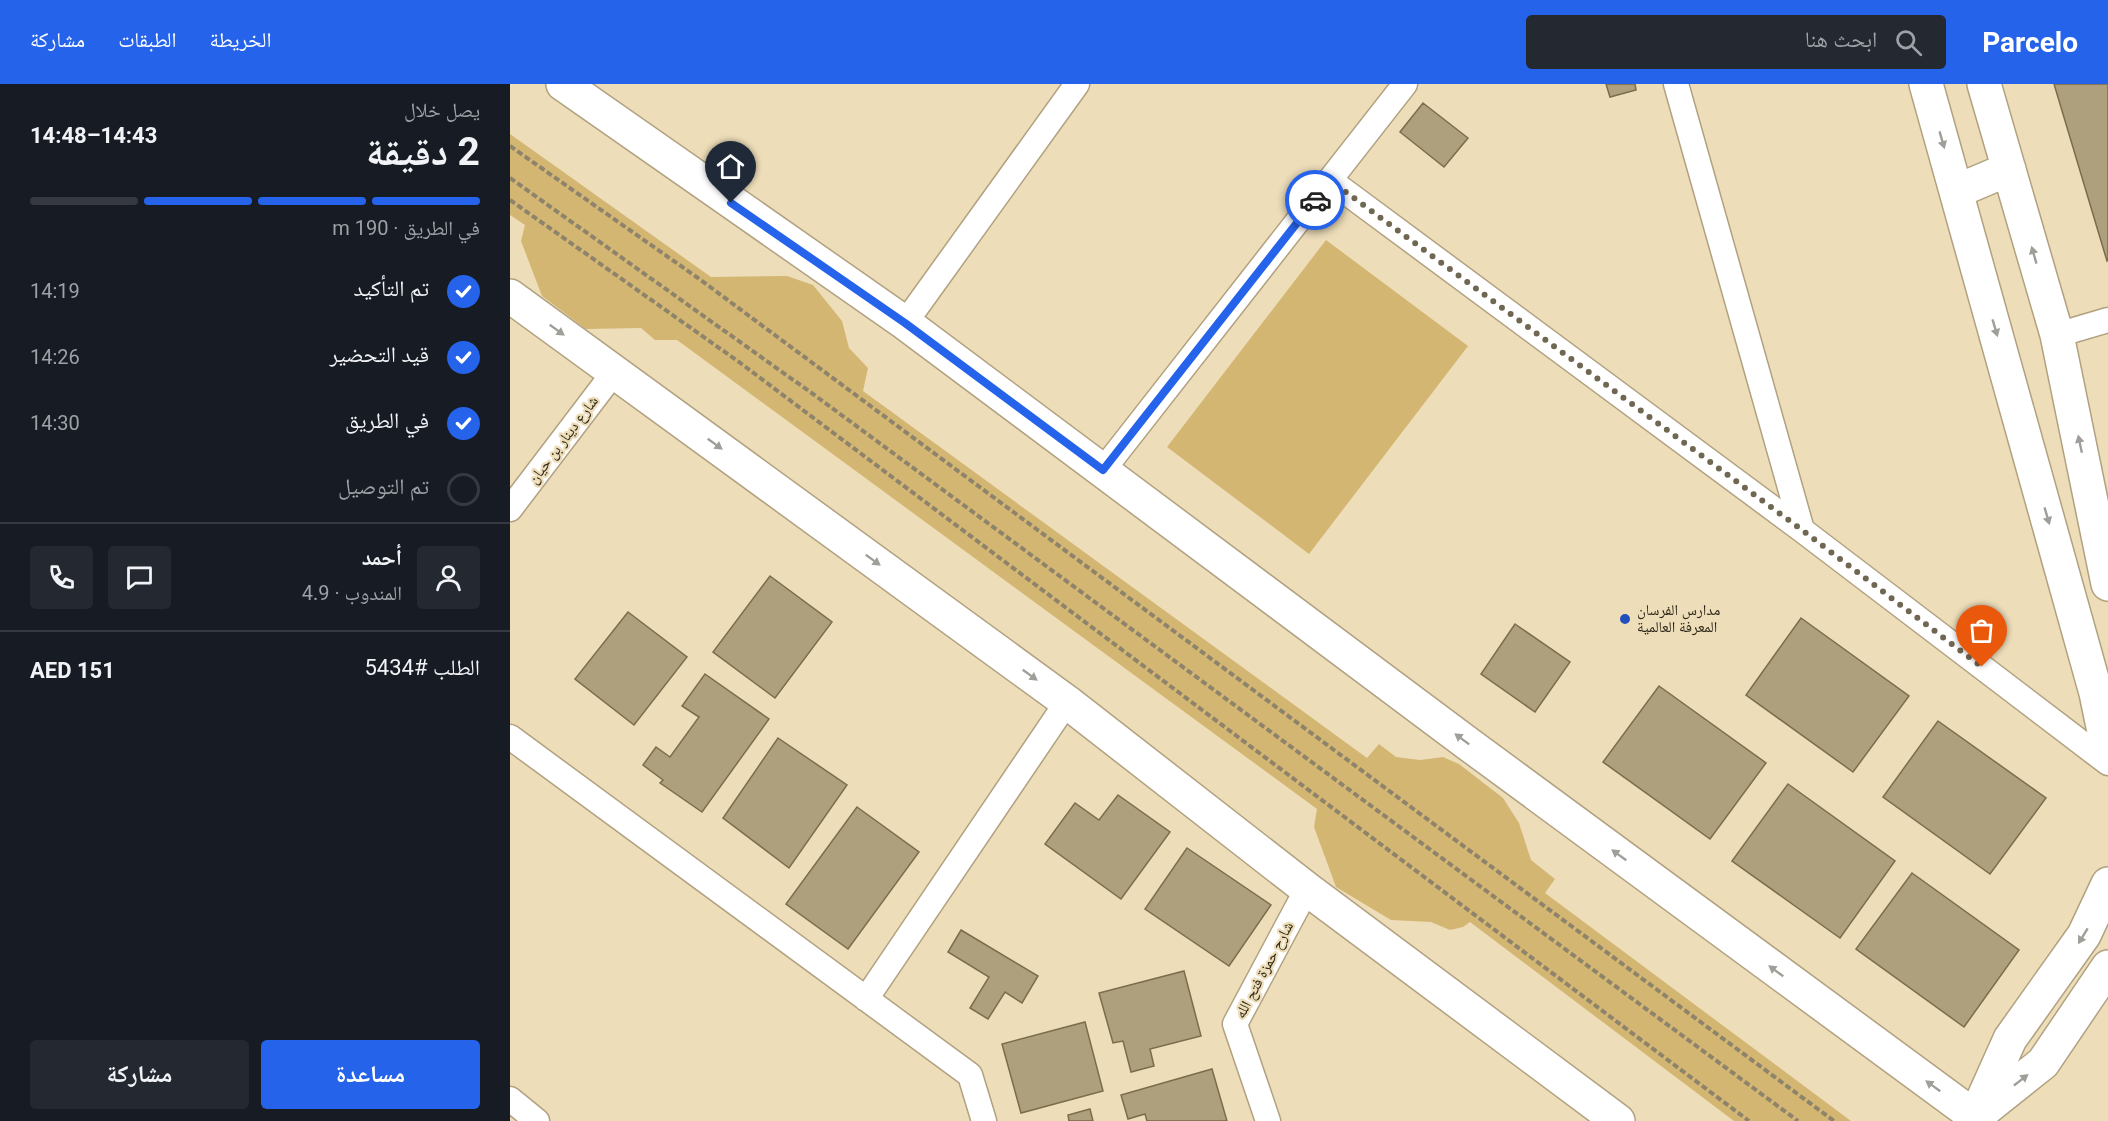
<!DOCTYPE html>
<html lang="ar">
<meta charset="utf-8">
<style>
:root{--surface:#171b24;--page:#242831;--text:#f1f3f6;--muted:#9ea1a6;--line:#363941;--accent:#2563eb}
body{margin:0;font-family:Roboto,"Noto Naskh Arabic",sans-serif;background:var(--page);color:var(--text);direction:rtl;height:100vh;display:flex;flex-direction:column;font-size:22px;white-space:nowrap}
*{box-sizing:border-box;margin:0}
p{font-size:20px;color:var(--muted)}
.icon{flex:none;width:33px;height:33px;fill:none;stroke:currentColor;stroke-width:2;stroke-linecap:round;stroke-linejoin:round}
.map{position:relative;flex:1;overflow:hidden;direction:ltr}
.sheet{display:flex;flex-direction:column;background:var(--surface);width:510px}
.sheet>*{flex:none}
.pin{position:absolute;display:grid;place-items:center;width:51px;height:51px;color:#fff;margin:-62px -26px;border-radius:50% 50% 50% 0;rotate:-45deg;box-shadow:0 0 6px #0007}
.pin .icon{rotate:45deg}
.courier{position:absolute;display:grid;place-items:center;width:60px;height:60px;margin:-30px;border:4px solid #2563eb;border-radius:50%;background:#fff;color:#222;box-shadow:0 2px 8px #0007}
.headline em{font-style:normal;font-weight:700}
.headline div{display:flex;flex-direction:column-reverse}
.headline{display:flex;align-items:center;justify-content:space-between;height:102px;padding:0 30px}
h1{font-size:39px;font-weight:700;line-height:45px}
.bar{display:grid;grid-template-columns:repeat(4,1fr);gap:9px 6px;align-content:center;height:72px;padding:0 30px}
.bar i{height:8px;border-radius:4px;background:var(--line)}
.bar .selected{background:var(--accent)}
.bar p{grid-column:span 4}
.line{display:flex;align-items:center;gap:15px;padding:0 30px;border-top:2px solid var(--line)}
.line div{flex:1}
.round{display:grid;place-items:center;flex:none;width:63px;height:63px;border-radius:6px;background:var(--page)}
ol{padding:0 30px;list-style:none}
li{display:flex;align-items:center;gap:18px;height:66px}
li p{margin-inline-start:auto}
li .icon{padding:6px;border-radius:50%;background:var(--accent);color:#fff;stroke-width:4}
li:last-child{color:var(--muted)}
li i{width:33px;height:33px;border:3px solid var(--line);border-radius:50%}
.cta{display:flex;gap:12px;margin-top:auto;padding:12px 30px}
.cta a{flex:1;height:69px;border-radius:6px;background:var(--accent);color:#fff;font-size:24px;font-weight:700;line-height:69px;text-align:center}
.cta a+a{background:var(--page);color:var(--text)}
header{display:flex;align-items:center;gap:36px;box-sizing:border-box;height:84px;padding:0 30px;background:var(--accent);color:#fff}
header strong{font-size:28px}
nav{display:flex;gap:33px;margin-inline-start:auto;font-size:21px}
.search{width:420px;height:54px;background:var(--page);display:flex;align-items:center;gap:15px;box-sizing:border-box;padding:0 21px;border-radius:6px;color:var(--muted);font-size:22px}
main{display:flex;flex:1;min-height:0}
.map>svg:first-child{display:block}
</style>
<header>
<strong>Parcelo</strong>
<div class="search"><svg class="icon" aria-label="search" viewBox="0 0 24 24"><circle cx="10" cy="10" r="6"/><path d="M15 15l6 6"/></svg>ابحث هنا</div>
<nav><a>الخريطة</a><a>الطبقات</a><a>مشاركة</a></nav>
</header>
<main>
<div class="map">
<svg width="1598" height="1037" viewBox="0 0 1598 1037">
<rect width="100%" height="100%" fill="#edddb9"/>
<path fill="#d4b673" d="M0,50L201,193L277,192L303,201L332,237L339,264L358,284L353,307L857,674L869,660L886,673L910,676L933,673L949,680L993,714L1009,739L1021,776L1045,795L1035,809L1341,1037H1224L960,838L953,843L940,846L921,838L881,836L826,803L804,743L807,725L167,256H145L131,244L76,245L32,212L11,157L15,141L0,131Z
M816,156L958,262L799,470L657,363Z"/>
<path fill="#ae9f7d" stroke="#7b6d4c" stroke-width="1.5" d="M1096,0H1125L1126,6L1100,13Z
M1544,0H1598V176L1597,177Z
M913,19L958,54L934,83L890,48Z
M260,492L322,538L265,614L203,568Z
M118,528L177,573L124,641L65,595Z
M1291,534L1399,612L1343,688L1236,611Z
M1005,540L1060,578L1025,628L971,590Z
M195,590L259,635L192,728L150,699L153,696L133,681L146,663L160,673L189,633L172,622Z
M1149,602L1256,679L1200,755L1093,678Z
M1428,637L1536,714L1480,790L1373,713Z
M268,654L337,701L279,784L213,734Z
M1278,700L1385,777L1330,854L1222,777Z
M608,711L660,748L611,815L535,760L565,719L589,736Z
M347,723L409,768L338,865L276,820Z
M677,764L761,821L719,882L635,825Z
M1402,789L1509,866L1454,943L1346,865Z
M451,846L528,892L512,919L495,908L478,935L460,924L479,893L438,868Z
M674,887L691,952L640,965L644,982L621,988L613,957L603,959L589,909Z
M575,938L593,1007L511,1029L492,960Z
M702,985L717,1037H637L635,1030L618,1035L611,1011Z
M580,1025L583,1037H559L558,1031Z"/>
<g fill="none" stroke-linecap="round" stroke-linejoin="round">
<defs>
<path id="street" d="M1166,0L1292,446
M821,97L1292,446L1598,679
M395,239L567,0
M1547,251L1598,236
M593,386L895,0
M0,425L105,287
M0,653L460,991L474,1037
M356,915L557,618
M0,1015L27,1037
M758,1037L725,940L797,805"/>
<path id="secondary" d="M53,0L395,239L957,659L1471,1037
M1416,0L1586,609L1598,667
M1474,0L1547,251L1598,500
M1447,107L1499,85
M0,212L557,618L797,805L1108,1037
M1469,1030L1533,979L1598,883
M1465,1033L1500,955L1574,851L1598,800"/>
</defs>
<use href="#street" stroke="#b1a180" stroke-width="27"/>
<use href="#secondary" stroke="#b1a180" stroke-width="36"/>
<path stroke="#8e836b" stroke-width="4" stroke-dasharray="6 3" stroke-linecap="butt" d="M0,62L188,194L1324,1037
M0,94L303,310L1288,1037
M0,116L229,278L1239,1037"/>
<use href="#street" stroke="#fff" stroke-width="24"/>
<use href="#secondary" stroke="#fff" stroke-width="33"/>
</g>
<defs><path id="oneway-solid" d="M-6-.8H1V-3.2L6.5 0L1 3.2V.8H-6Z" transform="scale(1.5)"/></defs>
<g fill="#a09e98">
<use href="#oneway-solid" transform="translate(1432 56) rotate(74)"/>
<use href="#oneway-solid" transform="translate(1524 171) rotate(-106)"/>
<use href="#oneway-solid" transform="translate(1485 244) rotate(74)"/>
<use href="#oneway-solid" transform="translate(47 246) rotate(36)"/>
<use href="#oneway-solid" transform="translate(205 360) rotate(36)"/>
<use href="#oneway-solid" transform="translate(1570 360) rotate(-102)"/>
<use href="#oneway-solid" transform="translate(1537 432) rotate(74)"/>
<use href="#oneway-solid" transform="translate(363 476) rotate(36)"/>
<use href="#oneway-solid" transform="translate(520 591) rotate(36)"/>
<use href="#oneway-solid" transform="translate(952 655) rotate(-143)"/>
<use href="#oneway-solid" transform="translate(1109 771) rotate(-144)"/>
<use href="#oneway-solid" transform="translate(1573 852) rotate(121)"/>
<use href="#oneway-solid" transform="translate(1266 887) rotate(-144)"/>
<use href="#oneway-solid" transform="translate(1511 996) rotate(-38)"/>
<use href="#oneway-solid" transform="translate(1423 1002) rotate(-144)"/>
</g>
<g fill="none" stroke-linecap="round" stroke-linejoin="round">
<path stroke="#706752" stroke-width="6" stroke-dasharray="0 10.8" d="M805,116L821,97L1292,446L1472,583"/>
<path stroke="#2563eb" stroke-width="8" d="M221,119L395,239L593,386L805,116"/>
</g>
<circle fill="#2150bd" stroke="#edddb9" stroke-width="2" cx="1115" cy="535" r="6"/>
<g text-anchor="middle" stroke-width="4.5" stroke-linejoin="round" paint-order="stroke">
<g font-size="15" fill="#2d271a" stroke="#edddb9">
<text transform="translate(53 356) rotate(-53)" y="5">شارع دينار بن حيان</text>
<text transform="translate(754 886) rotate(-62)" y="5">شارح حمزة فتح الله</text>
</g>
<g font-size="15" fill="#2d271a" stroke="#edddb9" text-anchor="start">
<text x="1127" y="531">مدارس الفرسان<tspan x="1127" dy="17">المعرفة العالمية</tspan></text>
</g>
</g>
</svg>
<div class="pin" style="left:1472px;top:583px;background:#ea580c"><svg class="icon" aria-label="bag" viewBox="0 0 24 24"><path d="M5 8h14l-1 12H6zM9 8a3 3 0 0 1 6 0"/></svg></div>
<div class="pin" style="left:221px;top:119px;background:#1f2937"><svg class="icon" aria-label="home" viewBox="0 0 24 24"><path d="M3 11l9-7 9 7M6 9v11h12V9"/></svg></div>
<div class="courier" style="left:805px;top:116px"><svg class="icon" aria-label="car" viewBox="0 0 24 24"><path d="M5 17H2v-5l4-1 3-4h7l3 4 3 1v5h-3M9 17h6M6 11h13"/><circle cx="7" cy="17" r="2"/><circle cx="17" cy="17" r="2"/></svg></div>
</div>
<section class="sheet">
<div class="headline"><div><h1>2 دقيقة</h1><p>يصل خلال</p></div><em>14:43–14:48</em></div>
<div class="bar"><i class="selected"></i><i class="selected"></i><i class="selected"></i><i></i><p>في الطريق · 190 m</p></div>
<ol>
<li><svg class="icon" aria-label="check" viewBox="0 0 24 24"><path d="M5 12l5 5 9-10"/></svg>تم التأكيد<p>14:19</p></li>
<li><svg class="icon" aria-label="check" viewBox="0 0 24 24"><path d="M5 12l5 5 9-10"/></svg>قيد التحضير<p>14:26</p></li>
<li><svg class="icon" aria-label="check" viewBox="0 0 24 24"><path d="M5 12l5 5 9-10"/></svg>في الطريق<p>14:30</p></li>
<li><i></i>تم التوصيل</li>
</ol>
<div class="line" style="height:108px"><a class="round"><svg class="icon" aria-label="person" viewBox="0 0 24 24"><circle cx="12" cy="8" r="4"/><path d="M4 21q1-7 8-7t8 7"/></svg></a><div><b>أحمد</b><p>المندوب · 4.9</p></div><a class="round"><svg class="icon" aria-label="chat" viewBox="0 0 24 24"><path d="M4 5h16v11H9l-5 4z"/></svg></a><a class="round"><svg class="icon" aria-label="phone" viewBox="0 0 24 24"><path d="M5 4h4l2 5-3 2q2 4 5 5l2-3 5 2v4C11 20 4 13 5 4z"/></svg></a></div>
<div class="line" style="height:78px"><div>الطلب #5434</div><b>AED 151</b></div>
<div class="cta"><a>مساعدة</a><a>مشاركة</a></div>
</section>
</main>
